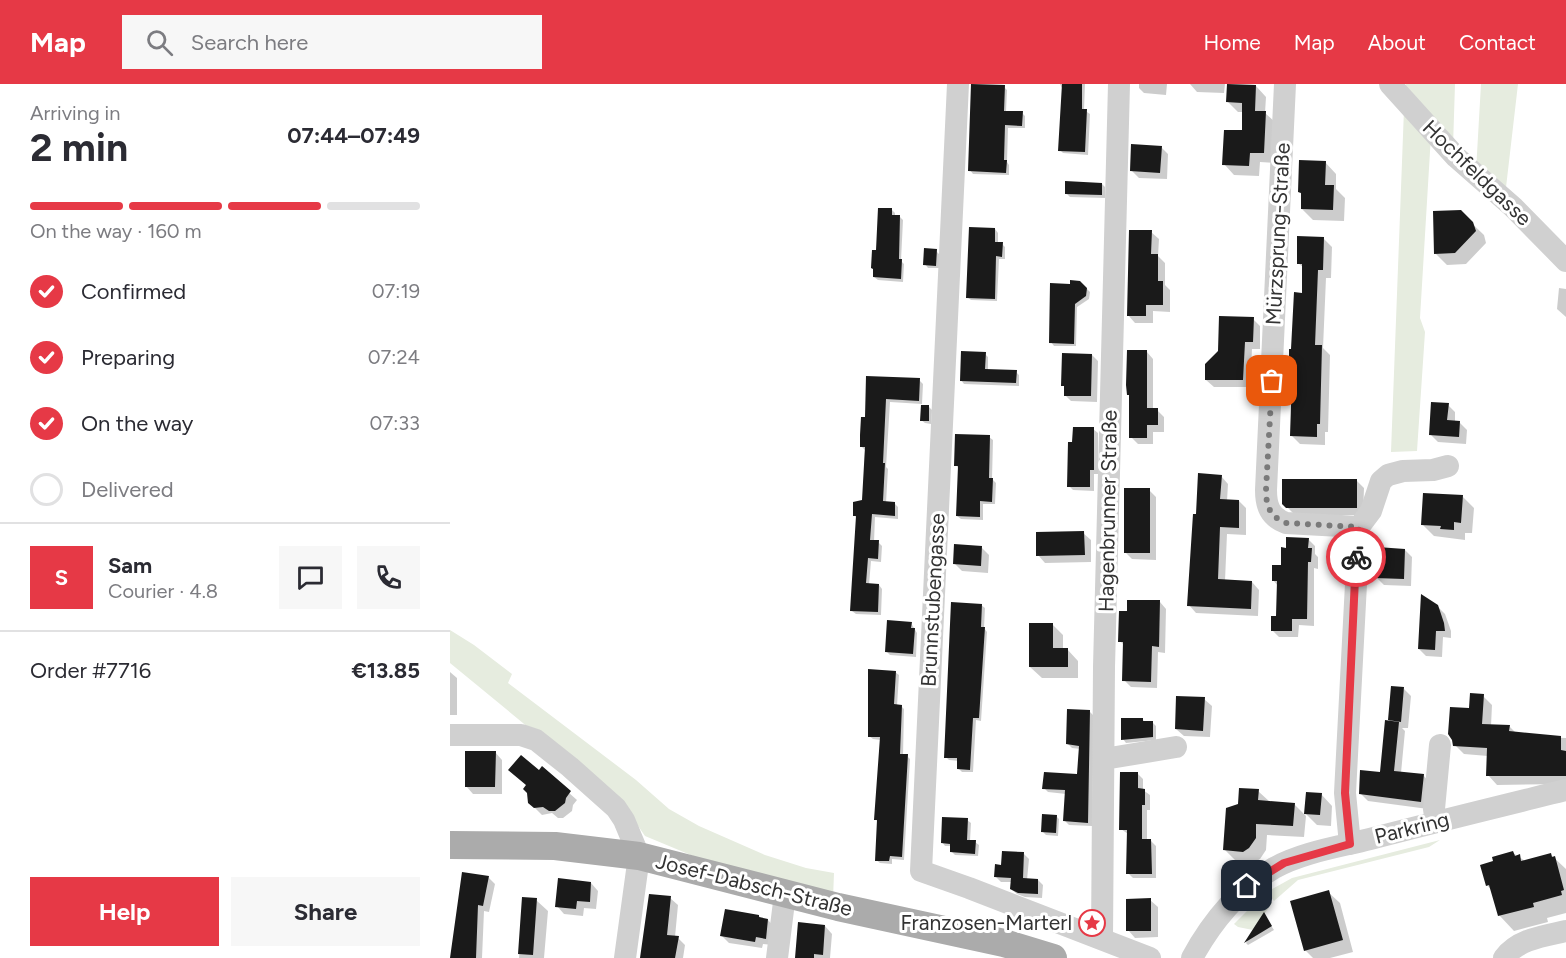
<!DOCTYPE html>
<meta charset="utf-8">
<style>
:root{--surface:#fff;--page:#f7f7f7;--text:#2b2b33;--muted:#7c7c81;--line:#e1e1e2;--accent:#e63946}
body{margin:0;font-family:Figtree,sans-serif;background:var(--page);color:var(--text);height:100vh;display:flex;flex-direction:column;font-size:22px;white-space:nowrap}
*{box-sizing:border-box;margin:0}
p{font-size:20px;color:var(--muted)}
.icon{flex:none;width:33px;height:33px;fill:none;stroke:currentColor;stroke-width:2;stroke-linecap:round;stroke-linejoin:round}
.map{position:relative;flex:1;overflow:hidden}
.drawer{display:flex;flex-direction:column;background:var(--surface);width:450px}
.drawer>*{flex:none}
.pin{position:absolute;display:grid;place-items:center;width:51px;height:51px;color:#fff;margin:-26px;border-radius:12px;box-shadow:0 3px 9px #0006}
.courier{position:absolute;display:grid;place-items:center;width:60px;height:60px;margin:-30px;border:4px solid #e63946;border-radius:50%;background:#fff;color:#222;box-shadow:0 2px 8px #0007}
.headline em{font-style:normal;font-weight:700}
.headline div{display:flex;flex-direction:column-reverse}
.headline{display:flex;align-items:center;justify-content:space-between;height:102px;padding:0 30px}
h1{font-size:39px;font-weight:700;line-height:45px}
.bar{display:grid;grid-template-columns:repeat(4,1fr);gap:9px 6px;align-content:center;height:72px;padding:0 30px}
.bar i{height:8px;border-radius:4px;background:var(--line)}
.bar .selected{background:var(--accent)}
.bar p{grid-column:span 4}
.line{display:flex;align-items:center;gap:15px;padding:0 30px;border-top:2px solid var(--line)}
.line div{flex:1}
.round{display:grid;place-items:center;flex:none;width:63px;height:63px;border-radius:0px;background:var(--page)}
ol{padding:0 30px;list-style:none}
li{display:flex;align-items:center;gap:18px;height:66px}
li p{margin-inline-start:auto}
li .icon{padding:6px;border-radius:50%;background:var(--accent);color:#fff;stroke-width:4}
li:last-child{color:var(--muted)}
li i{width:33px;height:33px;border:3px solid var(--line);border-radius:50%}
.button{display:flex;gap:12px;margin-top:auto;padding:12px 30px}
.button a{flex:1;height:69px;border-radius:0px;background:var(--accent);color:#fff;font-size:24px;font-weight:700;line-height:69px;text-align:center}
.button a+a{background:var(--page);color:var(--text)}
header{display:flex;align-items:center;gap:36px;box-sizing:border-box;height:84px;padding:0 30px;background:var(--accent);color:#fff}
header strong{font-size:28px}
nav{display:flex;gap:33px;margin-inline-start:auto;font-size:21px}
.search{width:420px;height:54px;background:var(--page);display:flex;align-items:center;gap:15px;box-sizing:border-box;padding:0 21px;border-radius:0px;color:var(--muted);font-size:22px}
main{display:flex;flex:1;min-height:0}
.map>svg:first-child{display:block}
</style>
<header>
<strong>Map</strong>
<div class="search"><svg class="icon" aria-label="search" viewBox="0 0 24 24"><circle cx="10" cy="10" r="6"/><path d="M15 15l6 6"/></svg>Search here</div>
<nav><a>Home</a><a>Map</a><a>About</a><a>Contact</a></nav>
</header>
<main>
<section class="drawer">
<div class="headline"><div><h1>2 min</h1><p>Arriving in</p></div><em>07:44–07:49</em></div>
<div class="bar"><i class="selected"></i><i class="selected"></i><i class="selected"></i><i></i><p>On the way · 160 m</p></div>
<ol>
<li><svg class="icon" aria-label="check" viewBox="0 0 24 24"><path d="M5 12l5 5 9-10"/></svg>Confirmed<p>07:19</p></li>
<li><svg class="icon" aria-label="check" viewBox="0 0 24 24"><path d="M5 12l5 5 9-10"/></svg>Preparing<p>07:24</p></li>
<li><svg class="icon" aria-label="check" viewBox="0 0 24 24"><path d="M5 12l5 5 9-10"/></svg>On the way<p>07:33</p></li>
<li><i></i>Delivered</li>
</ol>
<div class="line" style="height:108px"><b class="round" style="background:var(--accent);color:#fff">S</b><div><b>Sam</b><p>Courier · 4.8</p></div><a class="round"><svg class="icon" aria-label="chat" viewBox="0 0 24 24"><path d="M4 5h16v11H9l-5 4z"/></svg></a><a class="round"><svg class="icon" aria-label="phone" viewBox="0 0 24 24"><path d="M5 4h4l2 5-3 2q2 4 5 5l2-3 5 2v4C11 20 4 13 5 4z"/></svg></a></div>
<div class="line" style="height:78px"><div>Order #7716</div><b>€13.85</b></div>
<div class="button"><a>Help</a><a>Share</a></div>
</section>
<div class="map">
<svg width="1116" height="874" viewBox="0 0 1116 874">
<rect width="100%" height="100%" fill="#fff"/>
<path fill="#e6ecdf" d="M956,0H1005L1003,63L955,7Z
M1031,0H1068L1055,112L1026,87Z
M954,25L981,51L970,234L975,248L967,367L941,368Z
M0,546L24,561L62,590L58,599L186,696L219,725L249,742L315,771L356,784L384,789L383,815L260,779L195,752L175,723L0,579Z
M990,756L979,763L848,796L824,817L817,808L842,794Z
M814,810L822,819L803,846L788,843L784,840Z"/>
<path fill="#0003" d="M610,0H635L634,26L640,30L638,71L613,69L610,66L613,6Z
M689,0H717L716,11L694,9L689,4Z
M740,0H775L774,9L747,8Z
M806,2L816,13L815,29L826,39L824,79L810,78L809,92L784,91L774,80L793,48V28H788L778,18Z
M554,3L557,6L556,28L572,29L575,32V44H558L557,78L559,81V91L523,90L520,86Z
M711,63L718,70L717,95L689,94L682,87Z
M875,78L886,90V105L895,114L894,137L863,136L852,125L853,111L849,108Z
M652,100L655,103V114L620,113L617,110Z
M442,126L445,129V132L450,133L453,136L451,177L454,180L453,198L428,196L424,193L427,168Z
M1010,128L1034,151L1036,159L1016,180L997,181L985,169Z
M545,145L548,149V159L552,160L555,163V175H549L547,217L521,216L517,213Z
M701,148L709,155L708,172L715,179V201L720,206V228L703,227V239H685L678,231Z
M873,154L882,163L881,194H876L873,264L880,271L878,348H875V361L850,360L842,352L843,294L840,291L842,266L853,210L854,184L848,179Z
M486,167L489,170V184H478L475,180Z
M630,198L640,208L639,215L627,223L626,262H604L601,258L621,201Z
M1109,204L1116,205V233L1107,225Z
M803,235L810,242V265H802L800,303H764L756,296Z
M697,268L703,275V326H707L714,333V348H703V360H688L681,353V313L678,310Z
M535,270L538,273V286L566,288L569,291V302L514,300L511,296Z
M642,271L648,277L647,318L621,317L615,311Z
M418,293L469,296L473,300L472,320L440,318L436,383L438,385L436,419L445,420L448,423V435L425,433L424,458H428L432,462L431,478L421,477L419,501H429L432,505L431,531L406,530L402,527L408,435L404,431L413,417L415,366L411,362L416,335Z
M998,321L1005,328V338H1009L1017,346L1016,360L988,358L981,351Z
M479,323L482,326L481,340L475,339L471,336Z
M643,345L648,349V390H644V407L623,406L619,402L624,360Z
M539,353L543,356L542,395L546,399L545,420H533V436L511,435L507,432L509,385L506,381Z
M771,392L778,400L777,417H789L796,424V451L777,450L775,497L802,498L809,506L808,532L746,529L739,521L747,432Z
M907,397L914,404L913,431H845L833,419Z
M699,406L706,413V476L682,475L675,468Z
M1012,412L1024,424L1022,449H1015V456L984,452L973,441Z
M633,449L641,456V478L595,479L588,471Z
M858,455L865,462V470L868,473V485L864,484V542L849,541L848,553H829L822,546L828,533V502L823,496L832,483L837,465Z
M531,463L539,471L538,489L512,487L504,479Z
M955,466L962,473L961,502L934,501L927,494Z
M710,518L716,525L715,569L708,568L707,604L681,603L674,596L675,562L670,557L678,529Z
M531,521L535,524L534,544L537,548L531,637L526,636L523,688H512L508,684L509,677L499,676L496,673Z
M987,522L995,530L1001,547V554L993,553L992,573L976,572L969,565Z
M461,539L467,549L466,573L440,571L437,568Z
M602,540L613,551V565H617L628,577V594H592L580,583Z
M0,588L7,594V631H0Z
M445,588L449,591L447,622H451L454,625L453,672H457L460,675L454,776L442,775V780L430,779L426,776L429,738L426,736L431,656L423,655L419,652Z
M954,605L961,612L958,644H952L955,647L951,689L973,691L980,699L978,725L918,717L910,709L931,689L942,639L939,636Z
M1033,612L1042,621L1041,642H1059L1066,649L1090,653L1116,654V700L1047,701L1038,691V672L1014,670L1005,661L1020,626Z
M754,615L762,622L760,653L734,652L726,645Z
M640,628L644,632L642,742L619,741L615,737L616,710L598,708L594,704L628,692L631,665L622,664L618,660Z
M693,636L696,639H703L706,642V656L676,659L673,655Z
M45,668L52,676V710H23L16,702Z
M92,685L127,716L123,721L122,727L113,734H108L102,729L92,731L80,719L77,702Z
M688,690L693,695V706L700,711V726H697V757H701L706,762V794H683L678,789V750L671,745Z
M808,707L820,718L844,720L856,732L854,753L817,751L816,766L810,775L805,778L786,777L775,766L789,721Z
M871,710L882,722L881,742L867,741L856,730Z
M606,732L609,735L608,752L596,751L593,748Z
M517,736L521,739L520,757L525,758L529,761L528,772L505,771L502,768V762H495L492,758Z
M1063,769L1075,777L1100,770L1116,785V829L1097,834L1098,838L1064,847L1049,831L1042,807L1037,801Z
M574,770L579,775L577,796H588L593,801L592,814L575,813L567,810L561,805L562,798H551L546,793L553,782Z
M38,793L45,800L39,828L34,827L32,874H2Z
M141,799L148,807L146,825L134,824L133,832L114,830L107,822Z
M878,808L890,819L903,868L880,874H863L855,866Z
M73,814L86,816L98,827L94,874H69Z
M220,814L228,821L225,853L228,854L235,861L233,874H193Z
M700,816L708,823V853L685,854L678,846Z
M814,831L824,846L798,861L796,859Z
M309,832L312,835L318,836L325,844L323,861L313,860L312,864L279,859L272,852Z
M375,842L382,850L380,874H346Z"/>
<path fill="#1a1a1a" d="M521,0L555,1L554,27H573L572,42L555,41L554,76H557L556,89L518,87Z
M612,0H632V25H637L635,68L608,67Z
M777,0L806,1L805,27H816L814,69H800L799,82L772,81L774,46H792V19L776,18Z
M681,60L712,62L710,89L680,87Z
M849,76L876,77L875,101H884L883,126L851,125V109L848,108Z
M615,97L652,99V111L615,110Z
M428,124H442V131H450L449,175H452L451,195L423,193V185L421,184L422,166H426Z
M1011,126L1023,138L1026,147L1005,169L984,170L983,127Z
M519,143L545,144V158H553L552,173L546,172L545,215L516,214Z
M679,146H702L701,170H708V197H713V221H696V232H677Z
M847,152L874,153L873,186H868L865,261H872L870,340H867V353L840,352L842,292H839V265H841L844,208L852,209V180H847Z
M474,164L487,165L486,182L473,181Z
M620,196L630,197L637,204L636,212L625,220L624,260L599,259L600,199L620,200Z
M769,232L804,233L803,258H795L793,296H755V280L768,267Z
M677,266H697V324H708V341H697V354H679V311H677L676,301Z
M511,267L536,268L535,285L567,286L566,299L510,297Z
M612,269L642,270L641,312H614V302H611Z
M416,292L470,294L469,317L436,315L433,379H435L433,417L445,418V432L422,430L420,456H429L428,475L418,474L416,499L429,500L428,528L400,527L406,432H403V418L412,416L415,363H410V351L411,333H415Z
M981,318L999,319L997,336L1010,337L1009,353L979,351Z
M471,321H479V337H470Z
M623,343H644V386H640V403H617L618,358H622Z
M505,350L540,351L539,394H543L542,418L530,417V433L506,432L508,382H504Z
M748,389L772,391L770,415L789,416V444L770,443L768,495L802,497L801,525L737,522L743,430H746Z
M832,395H907V424H836L832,420Z
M674,404H700V469H674Z
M973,409L1013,411L1011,439L1004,438V446L990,445L991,442L971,441Z
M634,447L635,471L586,472V448Z
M836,453L859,454L858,464H862L861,478H858L857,535H842V547H821V532H826L827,497H822V481H831V463L836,464Z
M504,460L532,462L531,482L503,480Z
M927,463L955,465L954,495L925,494Z
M971,510L988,521L994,539L995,547H986L985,566L968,565Z
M677,516H710L709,563L702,562L701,598L672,597L673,558H668L669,527H677Z
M501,518L532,520L531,543H535L529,634H523L520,686L507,685V674H494Z
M437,536L462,538L461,544H465L463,570L435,568Z
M579,539H603V564H618V583H579Z
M418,585L446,587L444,620L452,621L450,670H458L452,773L440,772L439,777H425L427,736H424L430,653H418Z
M941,602L954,603L951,638L938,636Z
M1020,609L1034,610L1032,640L1060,641L1059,647L1111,652V666L1116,667V692H1036L1037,664L1003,662L1002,656L998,650L1000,623L1019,624Z
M726,612L755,613L753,647L725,645Z
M617,625L640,626L638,739L613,737L615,706L592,705L594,688L627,690L629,662L616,660Z
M671,634H693V637H703V653L671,656Z
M935,636L949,638L944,687L974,690L971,718L909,710L910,686L930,688Z
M15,667H46L45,703H15Z
M71,671L89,686L92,682L121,707L116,714L115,719L105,727H99L93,723L84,724L78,719L77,709L73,705L76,701L58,686Z
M670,688H688V704L695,705V721H692V755H701L702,790H676L677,746H669Z
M789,704L809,705L808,716L845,719L843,742L806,740V754L799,764L793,768L773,766L776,724L788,720Z
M856,708L872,709L870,731L854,730Z
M592,730L607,731L606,749L591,748Z
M492,733L518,734L517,756H526L525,770L500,768V760L491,759Z
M552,767L574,768L573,794L588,795V810L568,809L560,805L561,794L544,793L545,780L551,781Z
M1063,767L1065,772L1070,770L1071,777L1101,769L1102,773L1105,772L1114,806L1111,807L1112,811L1083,819L1084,823L1048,832L1039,801L1036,802L1030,781L1043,777L1042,773Z
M12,788L39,792L33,822L28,821L26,874H0Z
M108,794L141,798L140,818L127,817L126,825L105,823Z
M879,806L893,856L854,867L840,817Z
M199,810L221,812L217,851L229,852L225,874H190Z
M72,813L87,814L83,871L68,870Z
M701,814V847H676V815Z
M275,825L309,831V833L318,835L316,855L306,853L305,858L270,852Z
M814,828L822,842L794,859Z
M348,838L375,841L373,871L364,870V874H345Z"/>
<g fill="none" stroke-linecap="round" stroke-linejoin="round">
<path stroke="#d0d0d0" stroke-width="22" d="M508,0L471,787L519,804L700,874
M835,0L816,406C816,422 820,433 836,439L909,443
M940,0L1006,73L1063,123L1116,177
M909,443L921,427L931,397L938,391L953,387L983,386L998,382
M0,651H71L86,656L120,683L166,724L174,736L189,772L175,874
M654,675L726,663
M986,738L984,725L990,661
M900,760L895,709L909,443
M652,855L654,583L669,0
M327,874L335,810
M742,874C762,837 788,806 824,784C853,768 889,763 920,755C985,738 1051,722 1116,706
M1054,874C1068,855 1094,852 1116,847"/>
<path stroke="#ababab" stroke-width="28" d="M0,761L105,762L189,772L388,823L554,859L603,874"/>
</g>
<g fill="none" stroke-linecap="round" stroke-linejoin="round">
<path stroke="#7a7a7a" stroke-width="6" stroke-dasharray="0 10.8" d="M822,297L816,406C816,422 820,433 836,439L909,443L906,473"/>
<path stroke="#e63946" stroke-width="8" d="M797,802L834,779L900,760L895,709L906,473"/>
</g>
<defs>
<symbol id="sight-ring" viewBox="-11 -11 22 22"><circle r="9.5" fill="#fff" stroke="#e63946" stroke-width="1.5"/><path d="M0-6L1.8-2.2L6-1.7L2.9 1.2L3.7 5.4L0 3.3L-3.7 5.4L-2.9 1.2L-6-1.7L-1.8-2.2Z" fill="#e63946"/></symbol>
</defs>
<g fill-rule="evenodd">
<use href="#sight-ring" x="627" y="824" width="30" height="30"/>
</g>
<g text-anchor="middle" stroke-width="6" stroke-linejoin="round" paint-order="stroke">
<g font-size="21" fill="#333" stroke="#fff">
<text transform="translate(1027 89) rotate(44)" y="7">Hochfeldgasse</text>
<text transform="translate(828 150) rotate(-87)" y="7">Mürzsprung-Straße</text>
<text transform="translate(658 427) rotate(-89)" y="7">Hagenbrunner Straße</text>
<text transform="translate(483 516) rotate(-87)" y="7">Brunnstubengasse</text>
<text transform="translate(962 744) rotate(-14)" y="7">Parkring</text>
<text transform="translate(304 801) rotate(14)" y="7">Josef-Dabsch-Straße</text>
</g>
<g font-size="21" fill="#333" stroke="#fff" text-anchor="end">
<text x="622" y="846">Franzosen-Marterl</text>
</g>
</g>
</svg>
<div class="pin" style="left:822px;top:297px;background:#ea580c"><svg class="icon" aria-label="bag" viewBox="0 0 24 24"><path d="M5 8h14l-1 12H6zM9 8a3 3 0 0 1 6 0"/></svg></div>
<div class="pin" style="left:797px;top:802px;background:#1f2937"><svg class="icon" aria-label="home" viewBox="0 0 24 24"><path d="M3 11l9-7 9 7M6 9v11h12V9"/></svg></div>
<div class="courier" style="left:906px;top:473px"><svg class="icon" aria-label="bike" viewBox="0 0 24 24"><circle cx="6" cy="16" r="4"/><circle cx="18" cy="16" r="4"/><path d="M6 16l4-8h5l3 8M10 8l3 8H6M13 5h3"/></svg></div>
</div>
</main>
